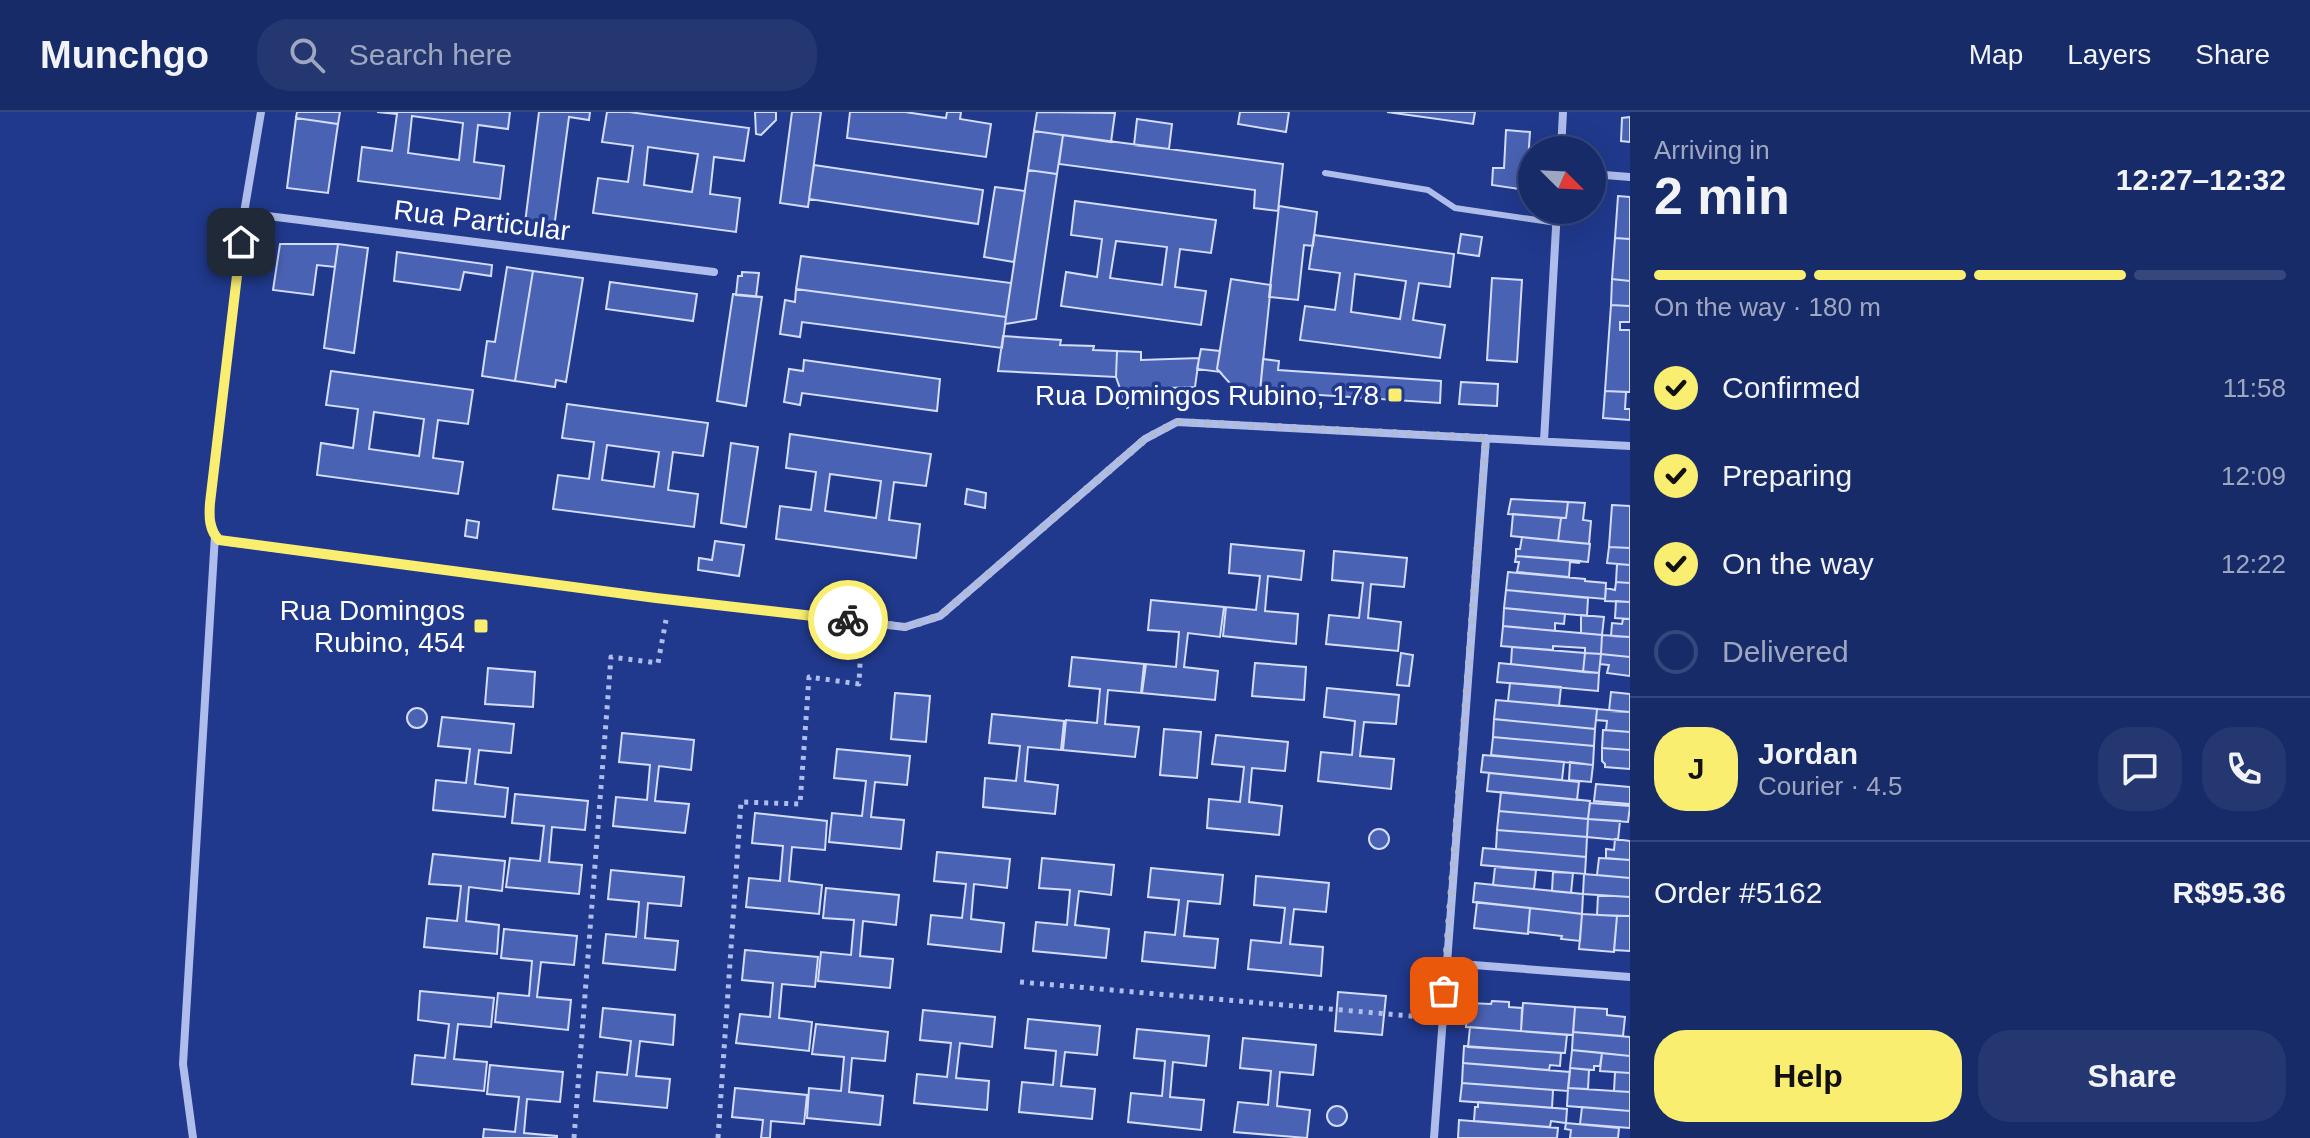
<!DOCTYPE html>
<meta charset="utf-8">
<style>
:root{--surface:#182b69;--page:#253771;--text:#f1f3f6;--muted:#9fa7c0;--line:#36477d;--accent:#f9ee6f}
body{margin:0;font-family:Arial,sans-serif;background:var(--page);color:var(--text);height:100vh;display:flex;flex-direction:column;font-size:30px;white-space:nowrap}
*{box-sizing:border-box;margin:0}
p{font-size:26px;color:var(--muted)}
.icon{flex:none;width:44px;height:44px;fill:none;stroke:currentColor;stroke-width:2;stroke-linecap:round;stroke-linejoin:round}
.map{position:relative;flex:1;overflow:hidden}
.details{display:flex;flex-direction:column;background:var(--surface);width:680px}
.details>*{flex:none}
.needle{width:52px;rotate:114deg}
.controls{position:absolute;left:1518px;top:24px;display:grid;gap:16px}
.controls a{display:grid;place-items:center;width:88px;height:88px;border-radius:50%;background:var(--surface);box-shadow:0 8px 32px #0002,0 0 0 2px var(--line);font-size:40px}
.pin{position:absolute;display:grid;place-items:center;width:68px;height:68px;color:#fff;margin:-34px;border-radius:16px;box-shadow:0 4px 12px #0006}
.courier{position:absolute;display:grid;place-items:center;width:80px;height:80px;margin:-40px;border:6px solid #f9ee6f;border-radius:50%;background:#fff;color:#222;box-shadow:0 2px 10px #0007}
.head em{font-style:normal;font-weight:800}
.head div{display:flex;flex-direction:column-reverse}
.head{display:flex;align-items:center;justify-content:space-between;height:136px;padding:0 24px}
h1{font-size:52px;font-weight:800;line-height:60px}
.bar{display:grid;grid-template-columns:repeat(4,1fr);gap:12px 8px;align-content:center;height:96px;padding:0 24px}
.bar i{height:10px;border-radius:6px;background:var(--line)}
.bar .active{background:var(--accent)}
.bar p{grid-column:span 4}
.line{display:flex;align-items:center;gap:20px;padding:0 24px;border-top:2px solid var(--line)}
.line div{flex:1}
.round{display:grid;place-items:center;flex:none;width:84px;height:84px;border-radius:32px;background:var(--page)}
ol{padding:0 24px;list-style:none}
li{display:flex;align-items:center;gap:24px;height:88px}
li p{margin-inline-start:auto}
li .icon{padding:8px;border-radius:50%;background:var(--accent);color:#111;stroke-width:4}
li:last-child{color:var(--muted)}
li i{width:44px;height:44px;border:4px solid var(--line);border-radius:50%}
.cta{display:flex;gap:16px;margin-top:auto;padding:16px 24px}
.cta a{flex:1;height:92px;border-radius:32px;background:var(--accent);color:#111;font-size:32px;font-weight:800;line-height:92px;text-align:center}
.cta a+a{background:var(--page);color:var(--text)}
header{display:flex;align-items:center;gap:48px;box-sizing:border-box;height:112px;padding:0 40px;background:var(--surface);border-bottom:2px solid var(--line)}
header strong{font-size:38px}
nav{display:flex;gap:44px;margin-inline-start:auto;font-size:28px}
.search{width:560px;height:72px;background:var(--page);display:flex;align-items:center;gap:20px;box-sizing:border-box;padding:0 28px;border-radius:32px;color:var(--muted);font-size:30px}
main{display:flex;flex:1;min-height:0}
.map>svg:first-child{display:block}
</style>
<header>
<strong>Munchgo</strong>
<div class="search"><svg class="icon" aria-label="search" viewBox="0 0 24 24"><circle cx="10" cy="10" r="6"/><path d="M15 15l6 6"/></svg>Search here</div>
<nav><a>Map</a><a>Layers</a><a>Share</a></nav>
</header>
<main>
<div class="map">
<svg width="1630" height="1026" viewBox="0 0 1630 1026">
<rect width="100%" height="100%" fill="#20398c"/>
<path fill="#4962b3" stroke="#d3dcf9" stroke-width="2" fill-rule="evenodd" d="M297,0H340L338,12L296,6Z
M377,0H510L508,17L478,13L474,50L504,54L500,87L358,69L362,35L392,39L397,2ZM412,4L463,11L459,48L408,41Z
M539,0H590L589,8L569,5L554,116L525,111Z
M607,0H629L749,16L744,49L714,45L710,82L740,86L736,120L593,101L598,66L628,70L633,34L602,30ZM648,35L698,42L692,80L644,73Z
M755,0H776V8L761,23L756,22Z
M792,0H821L808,95L780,91Z
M850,0H905L946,6L947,0H961L960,7L991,12L986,45L847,26Z
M1037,0L1115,1L1111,30L1034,19Z
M1240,0H1289L1286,20L1238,12Z
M1387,0H1475L1473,12Z
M1630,5V30L1621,29L1622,6Z
M296,6L338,12L328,81L287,76Z
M1137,7L1172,12L1169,37L1134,33Z
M1506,18L1530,20L1526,78L1492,73L1493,56H1504Z
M1034,19L1063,23L1057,62L1028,58Z
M1063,23L1283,52L1278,99L1254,96L1255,78L1059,52Z
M814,53L983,78L978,112L809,87Z
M1028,58L1057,62L1036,207L1005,212Z
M995,75L1025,79L1014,150L984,145Z
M1618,84L1630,85V127L1615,126Z
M1075,89L1216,108L1211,141L1180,137L1175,175L1206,179L1201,213L1061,194L1066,160L1097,165L1102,127L1071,123ZM1116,129L1167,135L1162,173L1110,166Z
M1279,94L1317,100L1313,134L1304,133L1298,188L1269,185Z
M1461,122L1482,125L1479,144L1458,141Z
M1314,123L1454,142L1450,175L1419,171L1413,208L1445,213L1440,246L1300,228L1305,194L1335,198L1340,161L1309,157ZM1355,162L1406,169L1400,207L1351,200Z
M1615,126L1630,127V169L1612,167Z
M280,132H338L335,155L317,153L313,183L273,178Z
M338,132L368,136L354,241L324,236Z
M397,140L492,153L491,164L464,160L460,178L394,169Z
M801,144L1011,171L1006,205L796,177Z
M507,155L533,159L515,269L482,264L487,229L495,230Z
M533,159L583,166L566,270L556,268L555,275L515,269Z
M742,160L759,161L756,185L736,183L738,164H742Z
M1492,166L1522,168L1517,250L1487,248Z
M1231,167L1271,173L1260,279L1236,278L1217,257Z
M1612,167L1630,169V194L1611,193Z
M610,170L697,182L693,209L606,197Z
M796,177L1006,205L1002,236L802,210L800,225L780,222L785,188L795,190Z
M733,182L762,185L746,294L717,289Z
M1611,193L1630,194V210H1620V218H1630V280L1605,279Z
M1003,224L1061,228L1060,233L1094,234L1093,238L1117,239L1116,265L998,259Z
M1201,237L1220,239L1217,257L1220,260L1197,257Z
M1117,239L1141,240V248L1199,246L1195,275L1169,276L1153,282L1127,296L1116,265Z
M1263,247L1279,249L1278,258L1441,269L1440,291L1260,279Z
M804,248L940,267L937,299L802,281L800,293L784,290L789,257L803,259Z
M331,259L473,278L468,312L438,308L433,346L463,350L458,382L317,363L321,331L353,336L358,297L326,293ZM374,300L424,307L419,344L369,337Z
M1461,270L1498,272L1497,294L1459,292Z
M1605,279L1626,280L1625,297H1630V308L1603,306Z
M567,292L708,311L703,344L673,340L668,378L698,382L694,415L553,397L558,363L589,367L594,330L562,326ZM607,333L659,340L654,375L602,368Z
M790,322L931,342L926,374L894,370L889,408L920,412L916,446L776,427L780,394L811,398L816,360L786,356ZM830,362L881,369L876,406L825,399Z
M731,331L758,335L746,415L721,411Z
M967,377L986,381L985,396L965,392Z
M1511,387L1568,390L1566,406L1508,402Z
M1568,390L1585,391L1583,408L1591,409L1589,432L1558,429L1561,406H1566Z
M1612,393L1630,394V436L1609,435Z
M1513,402L1561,406L1558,429L1511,424Z
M467,408L479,410L477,426L465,424Z
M1522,425L1590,432L1588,450L1516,444V437H1520Z
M715,429L744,433L739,464L698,458L699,446L712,448Z
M1231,432L1304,439L1301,468L1268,464L1265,499L1298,502L1296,532L1223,524L1226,495L1256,498L1260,464L1229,461Z
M1609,435L1630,436V453L1607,451Z
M1334,439L1407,446L1404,475L1371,472L1368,506L1401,510L1398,539L1326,532L1329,503L1359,506L1363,471L1332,468Z
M1516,444L1580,449L1579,451L1570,450L1569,465L1517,460L1519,450H1515Z
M1617,452L1630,453V471L1616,470Z
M1508,460L1585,467V469L1606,471L1605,487L1506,478Z
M1616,470L1630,471V490L1605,489L1606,476L1615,478Z
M1506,478L1588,486L1587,504L1504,496Z
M1151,488L1224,495L1220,525L1188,521L1184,555L1218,559L1215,588L1142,581L1146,552L1176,555L1179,520L1148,518Z
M1616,489L1630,490V507L1615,506Z
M1504,496L1565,502L1564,512L1555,511V519L1503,514Z
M1581,503L1604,505L1602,523L1581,521Z
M1623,507H1630V525L1611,524L1612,511L1622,512Z
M1503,514L1602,523L1601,542L1585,541V536L1553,534V538L1501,534Z
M1602,523L1630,525V545L1601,542Z
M1512,535L1585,541L1583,560L1511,552Z
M1401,541L1413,543L1409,574L1397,573Z
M1585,541L1601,542L1599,561L1583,560Z
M1601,542L1630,545V564L1607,561L1609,553L1600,552Z
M1072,545L1144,552L1141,581L1108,578L1105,612L1139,615L1135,645L1063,638L1066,608L1097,611L1100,577L1069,574Z
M1255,551L1306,555L1304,588L1252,584Z
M1499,551L1599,561L1598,579L1497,570Z
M488,556L535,560L533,595L485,592Z
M1510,571L1561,575L1559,594L1508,589Z
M1327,576L1399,583L1396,612L1364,610L1360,644L1394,647L1391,677L1318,669L1321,640L1352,643L1355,609L1324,605Z
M1611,580L1630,582V600L1609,599Z
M895,581L930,584L926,630L891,627Z
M1496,588L1597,597L1595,617L1494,607Z
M407 606a10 10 0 1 1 20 0a10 10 0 1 1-20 0Z
M1597,597L1630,600V620L1606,618L1607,609L1596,608Z
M992,602L1064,609L1061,638L1028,635L1025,669L1058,673L1055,702L983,695L985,666L1016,669L1020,634L989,631Z
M442,605L514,612L511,641L479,638L475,672L508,676L505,705L433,698L436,668L466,671L470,637L438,634Z
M1494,607L1595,617L1594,634L1493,625Z
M1164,617L1201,620L1197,666L1160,663Z
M1603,618L1630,620V638L1602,636Z
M622,621L694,628L691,658L659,654L655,689L689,692L685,721L613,714L616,685L647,688L650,653L619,650Z
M1216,623L1288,630L1285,659L1252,656L1249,690L1282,694L1279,723L1207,716L1209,687L1240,690L1244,655L1212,652Z
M1493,625L1594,634L1593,653L1491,643Z
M1602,636L1630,638V657L1605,655V652L1602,649Z
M837,637L910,644L907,673L875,670L871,705L904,708L901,737L829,730L832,701L862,704L866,669L834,666Z
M1483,643L1564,650L1562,668L1481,660Z
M1570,650L1593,653L1591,670L1569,668Z
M1489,661L1579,670L1577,688L1487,679Z
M1596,672L1630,675V692L1594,689Z
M1501,680L1590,689L1588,707L1499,699Z
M515,682L588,689L585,718L552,715L549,750L582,753L579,782L506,775L510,746L540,749L544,714L512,711Z
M1590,691L1630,694L1628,710L1588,707Z
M1499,699L1588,707L1587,725L1497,718Z
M755,701L827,709L825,738L792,735L789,769L822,773L819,802L746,795L749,766L780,769L783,734L752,731Z
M1588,707L1620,709L1618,728L1587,725Z
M1369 727a10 10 0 1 1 20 0a10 10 0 1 1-20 0Z
M1497,718L1587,725L1586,745L1496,737Z
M1615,727L1630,729V748L1606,746V737L1614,738Z
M1483,736L1586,745L1585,762L1481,753Z
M937,740L1010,747L1007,776L974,772L971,807L1004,811L1001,840L928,832L931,803L962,806L966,772L934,769Z
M433,742L505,749L502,779L469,775L466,809L499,813L497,842L424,835L427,806L457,809L461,774L429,772Z
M1042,746L1114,753L1111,783L1079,779L1075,813L1109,817L1106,846L1033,839L1036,810L1067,813L1070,778L1039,776Z
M1599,746L1630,748V766L1597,763Z
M1495,755L1536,758L1534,777L1493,773Z
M1151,756L1223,763L1220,792L1188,789L1184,824L1218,827L1215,856L1142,849L1145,820L1175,823L1179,788L1148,785Z
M611,758L684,765L681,794L648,791L645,826L678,829L675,858L603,851L606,822L636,825L639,790L608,787Z
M1553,760L1573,761L1571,781L1552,779Z
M1584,762L1630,766V785L1583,782Z
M1256,764L1329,771L1326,800L1294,797L1290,832L1323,835L1321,864L1248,857L1251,828L1281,831L1285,796L1254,793Z
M1475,771L1583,782L1582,802L1473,790Z
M826,776L899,783L896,813L863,809L860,844L893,847L890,876L818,869L821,840L851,843L854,808L823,806Z
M1598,783L1630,785V804L1597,803Z
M1477,790L1530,796L1528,822L1474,816Z
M1530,796L1582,802L1580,829L1561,827L1562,824L1528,820Z
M1582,802L1617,804L1614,840L1579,837Z
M1617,804H1630V839L1614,838Z
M504,817L577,824L574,853L541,850L537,885L571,888L568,918L495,910L498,881L529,884L532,849L501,846Z
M745,838L818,845L815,875L782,872L779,906L812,910L809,939L736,931L740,902L770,905L773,871L742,868Z
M420,879L494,886L491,915L458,912L454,947L487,950L484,979L412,972L415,943L445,946L449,912L418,908Z
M1338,880L1386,884L1382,923L1335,919Z
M1492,889L1509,890V895L1522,896L1521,919L1466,915L1468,891L1491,892Z
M1523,891L1575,895L1573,923L1521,919Z
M1575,895L1607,897V903L1625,905L1623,924L1573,920Z
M603,896L675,903L673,933L640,929L636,964L670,967L667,996L594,989L597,960L627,963L631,929L600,925Z
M923,898L995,905L992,935L960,931L956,966L989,969L987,998L914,991L917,962L947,965L951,931L920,928Z
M1028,907L1100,914L1097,943L1065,940L1061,974L1095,977L1092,1007L1019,1000L1022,970L1053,973L1056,939L1025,936Z
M816,912L888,920L885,949L852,946L849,980L883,984L880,1013L807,1006L809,976L841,979L844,945L812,942Z
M1470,915L1567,923L1565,941L1468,935Z
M1137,917L1209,924L1206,954L1173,950L1170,985L1204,988L1201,1018L1128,1010L1131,981L1162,984L1165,949L1134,946Z
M1573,920L1630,925V944L1572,938Z
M1243,926L1316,933L1313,963L1280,960L1277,994L1310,998L1307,1026L1234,1020L1238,990L1268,993L1271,959L1240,956Z
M1464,934L1561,941L1560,954L1550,953L1549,958L1463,951Z
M1572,938L1602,941L1600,954H1594V958L1570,956Z
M1602,941L1630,944V961L1600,959Z
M1463,951L1570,960L1568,979L1462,971Z
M490,953L563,960L560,990L527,987L524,1021L557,1024V1026H483L484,1017L515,1020L519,985L487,982Z
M1570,956L1589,958L1588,977L1568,976Z
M1615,960L1630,961V980L1614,979Z
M1462,971L1553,978L1552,996L1460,989Z
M735,976L807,983L804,1012L771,1009L770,1026H761L763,1008L732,1005Z
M1568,976L1630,980V999L1567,994Z
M1478,990L1567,997L1566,1011L1551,1009L1550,1015L1474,1009L1475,995H1478Z
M1327 1004a10 10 0 1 1 20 0a10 10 0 1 1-20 0Z
M1582,995L1630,999V1016L1580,1012Z
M1459,1008L1558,1016L1557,1026H1458Z
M1566,1011L1619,1016L1618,1026H1570L1571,1018L1565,1017Z"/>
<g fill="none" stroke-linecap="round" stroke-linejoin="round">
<path stroke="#aebdec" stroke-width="5" stroke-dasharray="4 6" stroke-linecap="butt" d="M1020,870L1422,905
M574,1026L611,545L658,551L666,508
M718,1026L741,690L800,692L809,565L859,572L861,531"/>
<path stroke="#aebdec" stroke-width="6" d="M1325,61L1428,78L1455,96L1557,111"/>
<path stroke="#aebdec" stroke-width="8" d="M1561,38L1563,0
M1592,62L1630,65
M244,101L714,160
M1544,329L1557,98
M215,423L219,428L229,430L656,486L905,515L940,504L1145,327L1177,310L1630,334
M1447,851L1630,865
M193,1026L183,952L215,423L209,404L210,391L244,101L261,0
M1434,1026L1486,326"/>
</g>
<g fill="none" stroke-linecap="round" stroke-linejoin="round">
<path stroke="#b1bad7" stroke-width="8" stroke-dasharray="0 14.4" d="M848,508L905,515L940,504L1145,327L1177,310L1486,326L1444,879"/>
<path stroke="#f9ee6f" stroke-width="10" d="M241,130L210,391C209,405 209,418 219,428L656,486L848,508"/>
</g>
<g fill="#f9ee6f" stroke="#20398c" stroke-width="3">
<rect x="1387" y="275" width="16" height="16" rx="4"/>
<rect x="473" y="506" width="16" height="16" rx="4"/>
</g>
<g text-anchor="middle" stroke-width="7" stroke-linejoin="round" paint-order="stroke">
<g font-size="28" fill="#fff" stroke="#20398c">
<text transform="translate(482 108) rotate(7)" y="10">Rua Particular</text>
</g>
<g font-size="28" fill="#fff" stroke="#20398c" text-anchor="end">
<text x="1379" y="293">Rua Domingos Rubino, 178</text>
<text x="465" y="508">Rua Domingos<tspan x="465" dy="32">Rubino, 454</tspan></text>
</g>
</g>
</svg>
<div class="controls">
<a><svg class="needle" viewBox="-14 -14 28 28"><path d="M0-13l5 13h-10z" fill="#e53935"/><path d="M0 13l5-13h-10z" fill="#9fa7c0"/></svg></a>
</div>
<div class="pin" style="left:1444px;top:879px;background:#ea580c"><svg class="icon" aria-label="bag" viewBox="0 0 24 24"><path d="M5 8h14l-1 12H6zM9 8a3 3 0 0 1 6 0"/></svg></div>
<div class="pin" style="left:241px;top:130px;background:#1f2937"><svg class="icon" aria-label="home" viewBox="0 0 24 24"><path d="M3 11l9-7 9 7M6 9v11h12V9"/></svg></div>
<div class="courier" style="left:848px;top:508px"><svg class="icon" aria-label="bike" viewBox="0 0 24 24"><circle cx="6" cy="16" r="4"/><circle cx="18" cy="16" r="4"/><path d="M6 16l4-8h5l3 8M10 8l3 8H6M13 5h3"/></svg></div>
</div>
<section class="details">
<div class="head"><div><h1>2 min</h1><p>Arriving in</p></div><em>12:27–12:32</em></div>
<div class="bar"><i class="active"></i><i class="active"></i><i class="active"></i><i></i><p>On the way · 180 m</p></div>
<ol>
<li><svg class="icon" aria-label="check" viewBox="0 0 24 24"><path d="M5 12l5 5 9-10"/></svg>Confirmed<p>11:58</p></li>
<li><svg class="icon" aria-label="check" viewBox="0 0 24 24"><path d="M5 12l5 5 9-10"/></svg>Preparing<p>12:09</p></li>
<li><svg class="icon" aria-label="check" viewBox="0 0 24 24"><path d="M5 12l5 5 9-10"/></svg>On the way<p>12:22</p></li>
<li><i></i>Delivered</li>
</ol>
<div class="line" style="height:144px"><b class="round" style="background:var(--accent);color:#111">J</b><div><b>Jordan</b><p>Courier · 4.5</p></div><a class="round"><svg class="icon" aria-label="chat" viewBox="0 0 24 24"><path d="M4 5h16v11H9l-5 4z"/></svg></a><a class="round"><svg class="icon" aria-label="phone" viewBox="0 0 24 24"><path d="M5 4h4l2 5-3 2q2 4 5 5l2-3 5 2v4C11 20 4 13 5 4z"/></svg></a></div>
<div class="line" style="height:104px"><div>Order #5162</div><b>R$95.36</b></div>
<div class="cta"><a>Help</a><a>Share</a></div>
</section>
</main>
